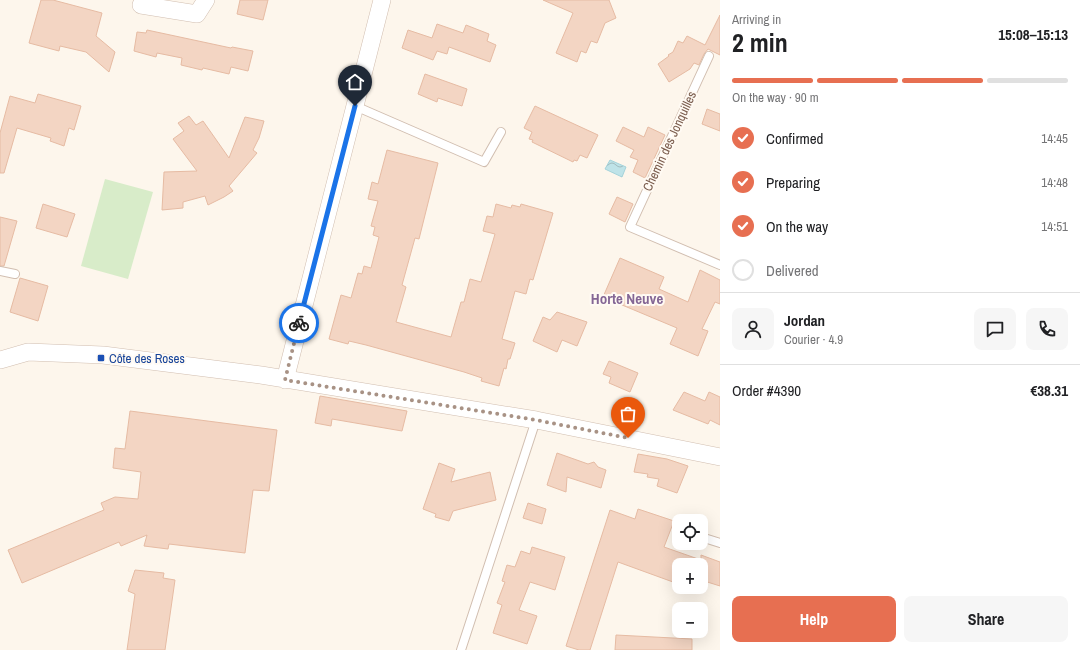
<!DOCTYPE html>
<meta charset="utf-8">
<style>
:root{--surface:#fff;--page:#f6f6f6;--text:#202124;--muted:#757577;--line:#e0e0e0;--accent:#e76f51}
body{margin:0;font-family:"Archivo Narrow",sans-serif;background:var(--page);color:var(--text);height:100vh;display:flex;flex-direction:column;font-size:15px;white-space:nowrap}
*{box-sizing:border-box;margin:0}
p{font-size:13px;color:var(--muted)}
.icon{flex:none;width:22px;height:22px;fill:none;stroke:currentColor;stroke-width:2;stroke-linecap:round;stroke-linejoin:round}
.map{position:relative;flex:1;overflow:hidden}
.details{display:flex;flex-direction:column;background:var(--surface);width:360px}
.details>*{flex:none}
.buttons{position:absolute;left:672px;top:514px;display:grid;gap:8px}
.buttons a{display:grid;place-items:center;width:36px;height:36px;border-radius:8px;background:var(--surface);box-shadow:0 4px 16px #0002;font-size:20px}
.pin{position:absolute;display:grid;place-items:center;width:34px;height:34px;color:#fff;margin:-41px -17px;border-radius:50% 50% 50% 0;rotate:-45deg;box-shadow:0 0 4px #0007}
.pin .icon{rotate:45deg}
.courier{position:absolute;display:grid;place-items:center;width:40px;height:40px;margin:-20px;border:3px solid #1a73e8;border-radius:50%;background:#fff;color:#222;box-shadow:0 1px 5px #0007}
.summary em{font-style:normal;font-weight:800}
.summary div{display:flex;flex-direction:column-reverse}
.summary{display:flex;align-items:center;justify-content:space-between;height:68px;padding:0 12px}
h1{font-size:26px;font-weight:800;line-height:30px}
.bar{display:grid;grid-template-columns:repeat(4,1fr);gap:6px 4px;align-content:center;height:48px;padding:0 12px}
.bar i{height:5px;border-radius:3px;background:var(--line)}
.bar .on{background:var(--accent)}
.bar p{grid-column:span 4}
.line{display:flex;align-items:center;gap:10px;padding:0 12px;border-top:1px solid var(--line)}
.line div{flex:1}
.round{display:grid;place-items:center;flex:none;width:42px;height:42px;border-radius:8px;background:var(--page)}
ol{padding:0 12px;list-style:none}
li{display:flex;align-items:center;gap:12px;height:44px}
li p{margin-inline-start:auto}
li .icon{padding:4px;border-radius:50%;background:var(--accent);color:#fff;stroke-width:4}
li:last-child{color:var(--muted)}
li i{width:22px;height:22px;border:2px solid var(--line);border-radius:50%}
.button{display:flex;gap:8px;margin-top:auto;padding:8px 12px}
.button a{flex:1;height:46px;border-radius:8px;background:var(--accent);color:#fff;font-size:16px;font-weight:800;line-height:46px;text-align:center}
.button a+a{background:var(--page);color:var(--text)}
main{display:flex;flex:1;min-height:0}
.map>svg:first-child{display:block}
</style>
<main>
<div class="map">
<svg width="720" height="650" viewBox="0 0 720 650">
<defs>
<pattern id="water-waves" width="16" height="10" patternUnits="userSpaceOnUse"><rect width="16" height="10" fill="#bfe3e8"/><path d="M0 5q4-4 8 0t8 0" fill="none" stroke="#a0bbbe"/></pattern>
</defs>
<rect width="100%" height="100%" fill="#fdf6ec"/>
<path fill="#d8ecc9" d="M105,179L153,192L128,279L81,266Z"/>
<path fill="url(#water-waves)" stroke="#a5d3da" d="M610,160L626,167L622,177L605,169Z"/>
<path fill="#f3d5c3" stroke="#e6bba3" d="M41,0H53L102,13L96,36L115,52L109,72L86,52L60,46L59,51L29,43Z
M240,0H268L263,20L237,14Z
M543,0H609L616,18L605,23L597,43L591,41L586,53L581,51L577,62L556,53L573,13Z
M720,15V55L708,49L704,54L699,65L694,63L690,69L669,82L658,64L669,56L668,55L673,52L678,41L683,43L687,36L705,45Z
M437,24L463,33L466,25L489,34L487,41L496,45L490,62L449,47L447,54L437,51L433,60L402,48L408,30L432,38Z
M147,30L231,48L232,47L253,51L248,71L231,67L229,74L203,68L202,70L181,65L182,58L157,53L156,57L134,51L137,32L146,33Z
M425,74L467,89L462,106L438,98L437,102L418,94Z
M38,94L81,106L74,130L69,128L64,146L50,141L51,138L17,128L4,173H0V133L10,96L35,103Z
M535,106L598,135L587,158L580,155L577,161L574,160L573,162L532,142L533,140L529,139L532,132L524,128Z
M707,109L720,114V131L702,124Z
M189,116L196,125L203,121L229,158L245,117L264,121L259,138L253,150L257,153L229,186L233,191L224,197L208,205L205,196L183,202V208L162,210L164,172L197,171L173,139L184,131L178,123Z
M623,127L644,137L648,127L665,135L645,178L633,172L638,160L630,157L634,150L616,141Z
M387,150L438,163L419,239L415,238L402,285L406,287L396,322L451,337L461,302H464L470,279L481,282L495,234L483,231L487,216L493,217L496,204L511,208L512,205L520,207L521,204L553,213L533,280L530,279L526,294L515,291L502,339L515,343L510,359H508L506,369L504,368L499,386L481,381L482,378L464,372L366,345L349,341L348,344L329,339L341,295L351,298L358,273L362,274L364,266L371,268L379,237L373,235L375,227L371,226L378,201L368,199L372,182L378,184Z
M617,197L633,204L625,222L609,214Z
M43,204L75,214L67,237L36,228Z
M0,217L17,221L4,266H0Z
M620,258L664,277L659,289L688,302L700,270L720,280V304L715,302L702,329L708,331L698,356L670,344L677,328L603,297Z
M20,278L48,286L38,321L10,312Z
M557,312L587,322L577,346L562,340L557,352L533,341L543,317L550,320Z
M609,361L638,373L630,392L609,383L611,377L603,374Z
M684,392L705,401L709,392L720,397V425L710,420L708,424L673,410Z
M320,396L407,411L402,431L332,419L331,426L315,423Z
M130,411L277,430L269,491L253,490L245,553L169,544L168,549L144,546L147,535L121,546L119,542L22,583L8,550L104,510L101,503L115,497L138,499L141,472L113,468L115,448L125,449Z
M557,453L588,464L594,462L598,467L606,470L601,488L567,477L566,492L547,485Z
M638,454L667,459L688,466L677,493L657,486L659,479L647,477L648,474L634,472Z
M439,463L455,469L451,482L490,472L496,500L453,511L449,521L435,517L436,514L423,509Z
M528,503L546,509L542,524L523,518Z
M638,509L674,521L664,547L701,560V555L720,562V586L701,580V565H679L673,582L618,562L590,650H579L566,646L610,510L635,519Z
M532,547L565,557L555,590L530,582L519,610L537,616L527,644L493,633L502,605L497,603L505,582L502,581L507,565L515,567L521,551L530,554Z
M135,570L164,573L163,578L175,580L165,650H127L135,594L128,591Z
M616,635L692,639V650H615Z"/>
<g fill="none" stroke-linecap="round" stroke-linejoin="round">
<defs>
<path id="lane" d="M709,56L630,227L720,265
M355,106L484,162L501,132
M0,271L15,274
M701,537L720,543
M461,650L536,420"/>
<path id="street" d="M141,5L197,14L206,0
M0,360L28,352L103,355L261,375L536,420L720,457
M285,380L382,0"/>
</defs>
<use href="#lane" stroke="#d1beb0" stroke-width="10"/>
<use href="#street" stroke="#d1beb0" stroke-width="18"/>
<use href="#lane" stroke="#fff" stroke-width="8"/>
<use href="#street" stroke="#fff" stroke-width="17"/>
</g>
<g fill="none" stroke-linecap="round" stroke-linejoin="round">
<path stroke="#a89285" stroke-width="4" stroke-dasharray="0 7.2" d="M299,323L285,380L536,420L628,438"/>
<path stroke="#1a73e8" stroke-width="5" d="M299,323L355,106"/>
</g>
<rect fill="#1a4fb4" stroke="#fffaf3" stroke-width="1.5" x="97" y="354" width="8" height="8" rx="2"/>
<g text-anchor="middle" stroke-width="4" stroke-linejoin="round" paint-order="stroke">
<g font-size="13" fill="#7a5c4d" stroke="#fffaf3">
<text transform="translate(669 141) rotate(-65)" y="5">Chemin des Jonquilles</text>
</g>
<g font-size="13" fill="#164399" stroke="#fffaf3" text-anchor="start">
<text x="109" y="363">Côte des Roses</text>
</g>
<g font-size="15" font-weight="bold" fill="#846695" stroke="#fffaf3">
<text x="627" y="304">Horte Neuve</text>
</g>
</g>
</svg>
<div class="buttons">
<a><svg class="icon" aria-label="locate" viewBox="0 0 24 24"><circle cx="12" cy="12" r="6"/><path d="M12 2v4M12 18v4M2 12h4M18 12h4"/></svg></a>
<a>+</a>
<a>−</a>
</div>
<div class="pin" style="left:628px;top:438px;background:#ea580c"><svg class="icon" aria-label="bag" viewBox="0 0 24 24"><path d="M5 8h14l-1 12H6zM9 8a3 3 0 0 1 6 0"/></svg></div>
<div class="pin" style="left:355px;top:106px;background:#1f2937"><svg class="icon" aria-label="home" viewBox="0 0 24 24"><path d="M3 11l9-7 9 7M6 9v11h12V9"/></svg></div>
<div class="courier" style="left:299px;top:323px"><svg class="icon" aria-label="bike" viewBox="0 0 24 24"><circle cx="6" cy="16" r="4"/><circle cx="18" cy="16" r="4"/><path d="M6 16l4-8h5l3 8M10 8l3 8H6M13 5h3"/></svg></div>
</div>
<section class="details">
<div class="summary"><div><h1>2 min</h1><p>Arriving in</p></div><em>15:08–15:13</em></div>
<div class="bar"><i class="on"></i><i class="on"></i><i class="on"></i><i></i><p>On the way · 90 m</p></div>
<ol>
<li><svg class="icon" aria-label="check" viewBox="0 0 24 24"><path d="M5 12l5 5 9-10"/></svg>Confirmed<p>14:45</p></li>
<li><svg class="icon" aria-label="check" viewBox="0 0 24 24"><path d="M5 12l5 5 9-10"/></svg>Preparing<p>14:48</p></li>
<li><svg class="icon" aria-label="check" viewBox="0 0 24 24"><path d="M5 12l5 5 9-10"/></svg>On the way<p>14:51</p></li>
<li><i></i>Delivered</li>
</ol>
<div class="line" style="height:72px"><a class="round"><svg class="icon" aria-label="person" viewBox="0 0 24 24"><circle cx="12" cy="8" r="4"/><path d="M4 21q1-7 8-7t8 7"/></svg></a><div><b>Jordan</b><p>Courier · 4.9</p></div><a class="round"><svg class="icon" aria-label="chat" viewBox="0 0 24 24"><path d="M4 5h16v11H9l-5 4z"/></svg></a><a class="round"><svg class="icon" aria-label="phone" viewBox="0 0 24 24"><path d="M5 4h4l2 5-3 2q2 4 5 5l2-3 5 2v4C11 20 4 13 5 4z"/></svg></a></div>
<div class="line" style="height:52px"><div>Order #4390</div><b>€38.31</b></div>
<div class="button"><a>Help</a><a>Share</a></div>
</section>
</main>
